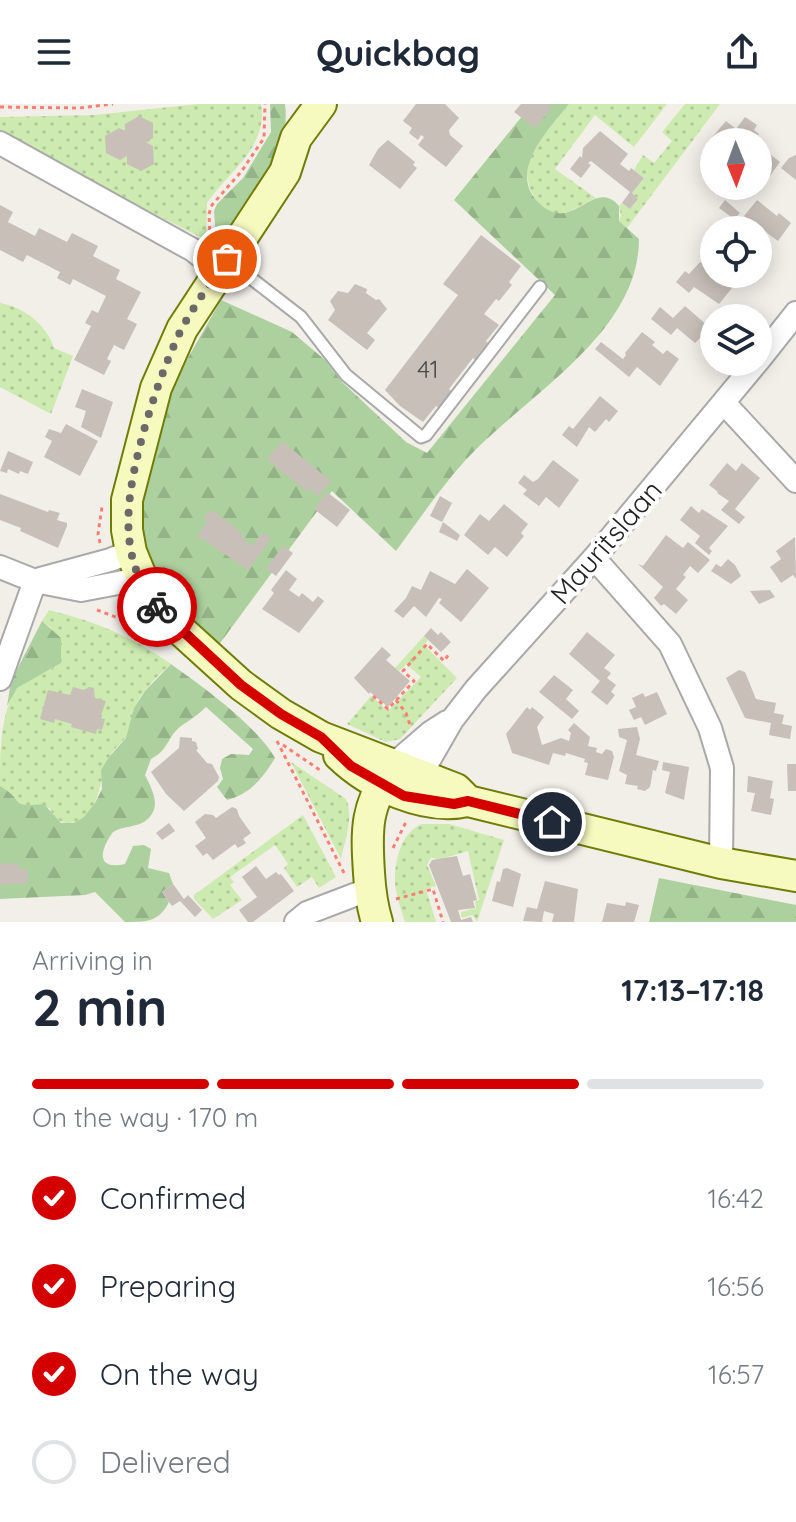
<!DOCTYPE html>
<meta charset="utf-8">
<style>
:root{--surface:#fff;--page:#f2f2f3;--text:#1f2937;--muted:#747a83;--line:#e0e1e3;--accent:#d40000}
body{margin:0;font-family:Quicksand,sans-serif;background:var(--page);color:var(--text);height:100vh;display:flex;flex-direction:column;font-size:30px;white-space:nowrap}
*{box-sizing:border-box;margin:0}
p{font-size:26px;color:var(--muted)}
.icon{flex:none;width:44px;height:44px;fill:none;stroke:currentColor;stroke-width:2;stroke-linecap:round;stroke-linejoin:round}
.map{position:relative;height:818px;overflow:hidden}
.side{display:flex;flex-direction:column;background:var(--surface);flex:1}
.side>*{flex:none}
.needle{width:52px;rotate:179deg}
.fabs{position:absolute;left:700px;top:24px;display:grid;gap:16px}
.fabs a{display:grid;place-items:center;width:72px;height:72px;border-radius:50%;background:var(--surface);box-shadow:0 4px 20px #0003;font-size:40px}
.pin{position:absolute;display:grid;place-items:center;width:68px;height:68px;color:#fff;margin:-34px;border:4px solid #fff;border-radius:50%;box-shadow:0 2px 8px #0007}
.courier{position:absolute;display:grid;place-items:center;width:80px;height:80px;margin:-40px;border:6px solid #d40000;border-radius:50%;background:#fff;color:#222;box-shadow:0 2px 10px #0007}
.headline em{font-style:normal;font-weight:700}
.headline div{display:flex;flex-direction:column-reverse}
.headline{display:flex;align-items:center;justify-content:space-between;height:136px;padding:0 32px}
h1{font-size:52px;font-weight:700;line-height:60px}
.bar{display:grid;grid-template-columns:repeat(4,1fr);gap:12px 8px;align-content:center;height:96px;padding:0 32px}
.bar i{height:10px;border-radius:6px;background:var(--line)}
.bar .active{background:var(--accent)}
.bar p{grid-column:span 4}
ol{padding:0 32px;list-style:none}
li{display:flex;align-items:center;gap:24px;height:88px}
li p{margin-inline-start:auto}
li .icon{padding:8px;border-radius:50%;background:var(--accent);color:#fff;stroke-width:4}
li:last-child{color:var(--muted)}
li i{width:44px;height:44px;border:4px solid var(--line);border-radius:50%}
header{display:flex;justify-content:space-between;align-items:center;height:104px;padding:0 32px;background:var(--surface);font-size:36px;font-weight:700}
.map>svg:first-child{display:block}
</style>
<header><svg class="icon" aria-label="menu" viewBox="0 0 24 24"><path d="M4 6h16M4 12h16M4 18h16"/></svg>Quickbag<svg class="icon" aria-label="share" viewBox="0 0 24 24"><path d="M12 15V3M7 8l5-5 5 5M5 13v7h14v-7"/></svg></header>
<div class="map">
<svg width="796" height="818" viewBox="0 0 796 818">
<defs>
<pattern id="grass-dots" width="8" height="8" patternUnits="userSpaceOnUse" patternTransform="scale(2)"><rect width="8" height="8" fill="#cdebb0"/><path d="M2 2h.1M6 6h.1" fill="none" stroke="#b0c997" stroke-width="1.8" stroke-linecap="round"/></pattern>
<pattern id="forest-firs" width="22" height="20" patternUnits="userSpaceOnUse" patternTransform="scale(2)"><rect width="22" height="20" fill="#add19e"/><path d="M5 1l3.5 6h-7zM16 11l3.5 6h-7z" fill="#95b388"/></pattern>
</defs>
<rect width="100%" height="100%" fill="#f2efe9"/>
<path fill="url(#grass-dots)" d="M198,0H261C268,44 229,67 207,99L206,136L96,80L86,81L84,73L0,31V13L94,11Z
M569,0H667L634,43L595,11L555,65L596,94C585,98 574,108 562,109C537,112 522,78 529,58C538,36 554,18 569,0Z
M685,0H720L627,124L619,117L621,111L619,102L622,99L630,105L638,95L632,89L644,74L634,66L643,51L654,59L672,37L662,28Z
M0,199C24,203 47,221 54,244L73,252L51,310L0,283Z
M49,506C99,519 127,530 171,560C158,571 142,587 135,603C131,612 132,623 126,633C120,641 111,647 107,657C99,677 99,720 67,719C57,718 53,712 50,704L33,701L26,704C15,698 12,688 0,682C0,652 0,608 17,584C28,574 48,568 61,559L51,524L42,517Z
M424,532L428,536L424,541L457,574L400,635L386,638L347,620L371,592L388,607L421,573L406,560L399,567L395,564Z
M291,658L346,695C354,713 345,736 341,755Z
M303,711L336,773L319,784L312,773L297,783L284,764L288,760L275,741L230,773L234,778L230,781L242,796L213,815L194,795V791Z
M422,720H449L504,736L477,818L473,811L462,814L461,808L476,804L475,798L479,796L468,747L441,755L431,754L427,761L436,782L426,785L436,818H405C402,808 398,798 396,787C392,766 399,728 422,720Z"/>
<path fill="url(#forest-firs)" d="M270,0H285C292,52 251,99 225,140L216,134L214,107L217,100L243,74L271,28Z
M532,0H569C550,24 508,66 537,97C543,103 549,108 558,109C581,112 598,78 619,102V117L639,135C639,232 521,294 463,359C439,386 418,417 396,447L332,387L218,542L169,495L151,467L143,437L140,397L164,296L221,196L292,228L325,256L342,278L406,338L427,349L555,191L454,96Z
M42,517L61,534V559L17,584L7,602L11,577Z
M171,560C203,583 255,620 275,654C263,674 250,690 227,696L217,683L223,675L220,664L222,655L231,650L249,651L253,645L206,603C198,611 190,616 181,622C166,634 170,645 151,655L145,671C153,687 163,705 144,718C136,723 123,722 113,728C101,744 94,767 125,760L133,742L144,741L151,745L148,764L169,769L173,780L162,788L169,798C159,818 147,818 125,818L95,788L85,791L0,795V682C26,697 8,704 44,700L61,719H74L84,713L95,699L102,685L101,666L109,653L126,634L134,604L145,587Z
M659,774L796,801V818H649Z"/>
<path fill="#c7bfb8" d="M416,0H445L459,14L449,26L450,31L463,42L446,63L418,41L424,33L421,31L418,36L409,29L412,24L403,17Z
M521,0H547L552,3L535,24L514,8Z
M139,12L153,19V34L146,38L153,42L154,60L141,67L127,60V52L120,56L106,49L105,32L119,24L125,27V20Z
M745,13L757,21L754,26L759,30L753,38H714V44L707,39L726,17L736,25Z
M600,27L628,50L620,60L629,67L631,64L644,74L632,89L638,95L630,105L622,99L630,88L591,57L588,59L591,61L581,74L570,65L580,52L582,54L583,44Z
M388,36L415,58L413,61L417,64L400,85L369,61L378,45Z
M766,47L780,58L769,73L758,64V58Z
M796,51V76L781,64L789,54Z
M725,96L740,109L734,115L719,104Z
M757,96L777,112L779,109L791,119L778,137L744,112Z
M0,101L13,108L8,118L35,132L39,124L67,138L72,129L98,142L93,152L120,166L116,175L141,188L127,215L137,220L124,246L114,241L107,255L111,257L104,271L74,256L91,222L85,219L92,206L98,209L106,192L73,175L70,181L57,174L60,168L27,151L23,158L0,146Z
M714,127V153L701,143Z
M481,131L521,162L509,178L512,181L499,197L496,195L484,210L499,221L486,237L489,240L476,257L473,254L449,285L452,288L439,304L436,302L423,318L400,302L385,286L458,191L443,180Z
M700,158L732,184L719,200L694,183L689,189L676,178L685,167L689,170Z
M355,180L367,185L366,189L376,196L379,195L387,205L367,229L375,236L367,246L328,216L335,206L330,197L338,187L348,189Z
M685,202L708,222L709,225L695,239L677,224L671,231L651,215L660,203L673,214Z
M642,228L655,238L652,241L663,250L667,246L679,255L660,282L637,263L629,273L595,245L601,238L623,255L626,251L625,249Z
M82,285L113,298L101,334L81,323L86,307L75,303Z
M600,292L618,307L609,318L606,315L595,328L589,323L577,343L562,331L569,322L573,325Z
M66,320L98,337L80,372L44,353L52,337L45,333L49,325L61,329Z
M282,337L331,377L319,392L310,385L308,388L267,356Z
M8,347L33,358L28,370L20,367L19,370L8,365L7,369L0,367Z
M553,356L579,376L559,404L546,393L539,402L523,390L527,386L518,379L524,371L533,378L538,375Z
M727,359L736,367L742,359L760,374L735,405L745,413L739,420L721,406L729,397L717,389L718,388L709,381Z
M327,388L350,406L337,423L314,405Z
M0,390L48,408L49,406L60,409L57,416L67,419V422L58,444L20,427L21,424L0,416Z
M440,392L452,399L442,418L430,412Z
M504,400L528,420L521,429L524,432L507,453L495,443L488,451L464,431L480,410L489,417Z
M691,402L699,409L702,405L728,422L709,444L712,447L709,451L695,439L700,432L680,416Z
M209,407L215,408L243,430L242,433L252,442L263,428L271,435L248,466L197,431L207,419L204,414Z
M443,418L460,431L457,437L439,428Z
M666,431L683,444L688,438L710,456L698,469L690,462L683,471L686,473L676,485L688,496L676,510L664,500L661,502L654,494L663,483L638,460L643,462Z
M795,433L796,475L793,471L781,479L770,463L781,455L776,447Z
M283,442L293,449L276,472L266,464Z
M728,455L735,461L741,472L731,480L711,467L716,460L721,463Z
M467,465L489,484L461,518L439,499L442,495L439,494L426,513L414,502L403,514L394,507L406,494L412,482L421,486L430,467L455,480Z
M286,466L297,475L289,486L299,493L302,489L313,498L318,492L324,497L299,529L262,505L274,489L271,486Z
M770,486L775,493L759,500L750,487Z
M431,524L438,531L441,528L451,538L441,548L424,532Z
M587,528L615,551L604,564L611,569L607,574L616,581L611,588L615,591L607,601L591,588L600,577L569,550Z
M382,543L391,551L386,556L410,577L388,603L370,588L369,590L354,574Z
M739,566L745,568L756,595L776,599L774,609L784,611L782,620L792,622L790,635L769,631L771,619L745,614L726,574Z
M554,571L573,586L566,595L579,607L572,615L539,588Z
M73,583L84,586L89,583L94,584L95,594L106,597L100,614L105,615L102,626L97,625L96,630L71,623L72,620L55,615L54,619L40,615L48,586L70,591Z
M657,588L667,610L645,621L641,613L634,616L629,606L636,603L632,594L643,589L645,593Z
M527,603L530,606L532,603L544,613L537,623L542,641L561,634L569,637L571,629L568,626L574,619L590,633L588,642L597,644L596,648L602,650L606,645L612,647L614,653L608,676L585,671L588,659L584,658L585,655L566,649L565,652L553,649L549,661L512,649L506,630Z
M637,623L640,635L636,651L659,657L656,667L653,666L650,683L645,687L637,685L638,682L625,680L627,671L619,667L627,636L619,633L618,625Z
M180,633L192,634V637L196,638L198,645L196,646L207,659L212,660L219,673L218,677L184,707L166,690L151,668L179,644Z
M663,658L689,663L684,696L665,689L670,668L662,666Z
M787,660H796V687H788Z
M748,672L773,677L770,694L774,695L771,711L751,707L755,689L747,688Z
M232,703L237,705L239,712L251,729L243,735L246,739L238,744L235,740L213,756L207,749L203,752L195,742L206,734L195,718L205,710L213,711L216,714Z
M169,719L175,727L162,736L156,729Z
M457,752L463,772L470,770L477,796L473,797L475,804L458,806L461,816L471,813L473,818H451L429,761L432,756Z
M18,759L19,765H27L28,779L0,781V760Z
M256,762L266,775L276,768L279,771L281,770L294,787L253,818H248L239,806L257,793L242,773Z
M507,764L521,770L513,803L492,797L497,777L500,778L503,765Z
M545,777L578,785L574,818H552L554,810L544,807L542,818L523,817L527,803L537,805Z
M173,780L184,795L188,791L202,806L195,813L180,797L172,802L162,788Z
M626,798L639,801L634,818H602L607,799L625,802Z"/>
<g fill="none" stroke-linecap="round" stroke-linejoin="round">
<defs>
<path id="lane" d="M230,158L301,213L346,271L421,333L426,331L540,183"/>
<path id="street" d="M0,39L193,146L219,166
M758,257L796,209
M724,299L796,377
M594,454L670,540L710,624L722,664L721,759
M0,463L35,477L81,486L139,475
M40,475L110,456L131,448
M0,575L35,477
M394,660L430,629L447,618
M421,670L452,616L476,585L594,454L757,258
M296,818L307,809L370,785"/>
<path id="secondary" d="M321,0L296,34L285,68L182,225L156,284L127,396V426L131,448L150,494L165,512L241,581L281,610L321,633L456,685L468,697
M339,651C370,681 425,707 468,697L721,759L796,772
M377,818C372,802 370,786 369,769C366,723 366,703 392,663"/>
</defs>
<use href="#lane" stroke="#a9a9a9" stroke-width="15"/>
<use href="#street" stroke="#a9a9a9" stroke-width="26"/>
<use href="#secondary" stroke="#707d05" stroke-width="34"/>
<path stroke="#fa8072" stroke-width="3" stroke-dasharray="4 4" stroke-linecap="butt" d="M0,3L79,4L113,0
M210,134L209,110L212,101L241,68L264,34L265,0
M100,439L98,430L102,403
M97,506L142,523
M373,592L388,605L414,577L403,567L427,540L444,557L449,550
M396,596L406,609L410,621
M277,637L344,769
M283,641L320,666
M393,744L407,716
M396,795L433,785L443,818"/>
<use href="#lane" stroke="#fff" stroke-width="11"/>
<use href="#street" stroke="#fff" stroke-width="22"/>
<use href="#secondary" stroke="#f7fabf" stroke-width="30"/>
</g>
<g fill="none" stroke-linecap="round" stroke-linejoin="round">
<path stroke="#6b6a68" stroke-width="8" stroke-dasharray="0 14.4" d="M157,503C114,450 128,386 144,326C154,292 165,260 180,228C193,203 211,178 227,155"/>
<path stroke="#d40000" stroke-width="10" d="M157,503L241,581L281,610L321,633L351,662L404,692L454,700L468,697L552,718"/>
</g>
<g text-anchor="middle" stroke-width="8" stroke-linejoin="round" paint-order="stroke">
<g font-size="24" fill="#4b4948">
<text x="428" y="274">41</text>
</g>
<g font-size="28" fill="#222" stroke="#fff">
<text transform="translate(606 438) rotate(-49)" y="10">Mauritslaan</text>
</g>
</g>
</svg>
<div class="fabs">
<a><svg class="needle" viewBox="-14 -14 28 28"><path d="M0-13l5 13h-10z" fill="#e53935"/><path d="M0 13l5-13h-10z" fill="#747a83"/></svg></a>
<a><svg class="icon" aria-label="locate" viewBox="0 0 24 24"><circle cx="12" cy="12" r="6"/><path d="M12 2v4M12 18v4M2 12h4M18 12h4"/></svg></a>
<a><svg class="icon" aria-label="layers" viewBox="0 0 24 24"><path d="M12 4l9 5-9 5-9-5zM3 14l9 5 9-5"/></svg></a>
</div>
<div class="pin" style="left:227px;top:155px;background:#ea580c"><svg class="icon" aria-label="bag" viewBox="0 0 24 24"><path d="M5 8h14l-1 12H6zM9 8a3 3 0 0 1 6 0"/></svg></div>
<div class="pin" style="left:552px;top:718px;background:#1f2937"><svg class="icon" aria-label="home" viewBox="0 0 24 24"><path d="M3 11l9-7 9 7M6 9v11h12V9"/></svg></div>
<div class="courier" style="left:157px;top:503px"><svg class="icon" aria-label="bike" viewBox="0 0 24 24"><circle cx="6" cy="16" r="4"/><circle cx="18" cy="16" r="4"/><path d="M6 16l4-8h5l3 8M10 8l3 8H6M13 5h3"/></svg></div>
</div>
<section class="side">
<div class="headline"><div><h1>2 min</h1><p>Arriving in</p></div><em>17:13–17:18</em></div>
<div class="bar"><i class="active"></i><i class="active"></i><i class="active"></i><i></i><p>On the way · 170 m</p></div>
<ol>
<li><svg class="icon" aria-label="check" viewBox="0 0 24 24"><path d="M5 12l5 5 9-10"/></svg>Confirmed<p>16:42</p></li>
<li><svg class="icon" aria-label="check" viewBox="0 0 24 24"><path d="M5 12l5 5 9-10"/></svg>Preparing<p>16:56</p></li>
<li><svg class="icon" aria-label="check" viewBox="0 0 24 24"><path d="M5 12l5 5 9-10"/></svg>On the way<p>16:57</p></li>
<li><i></i>Delivered</li>
</ol>
</section>
